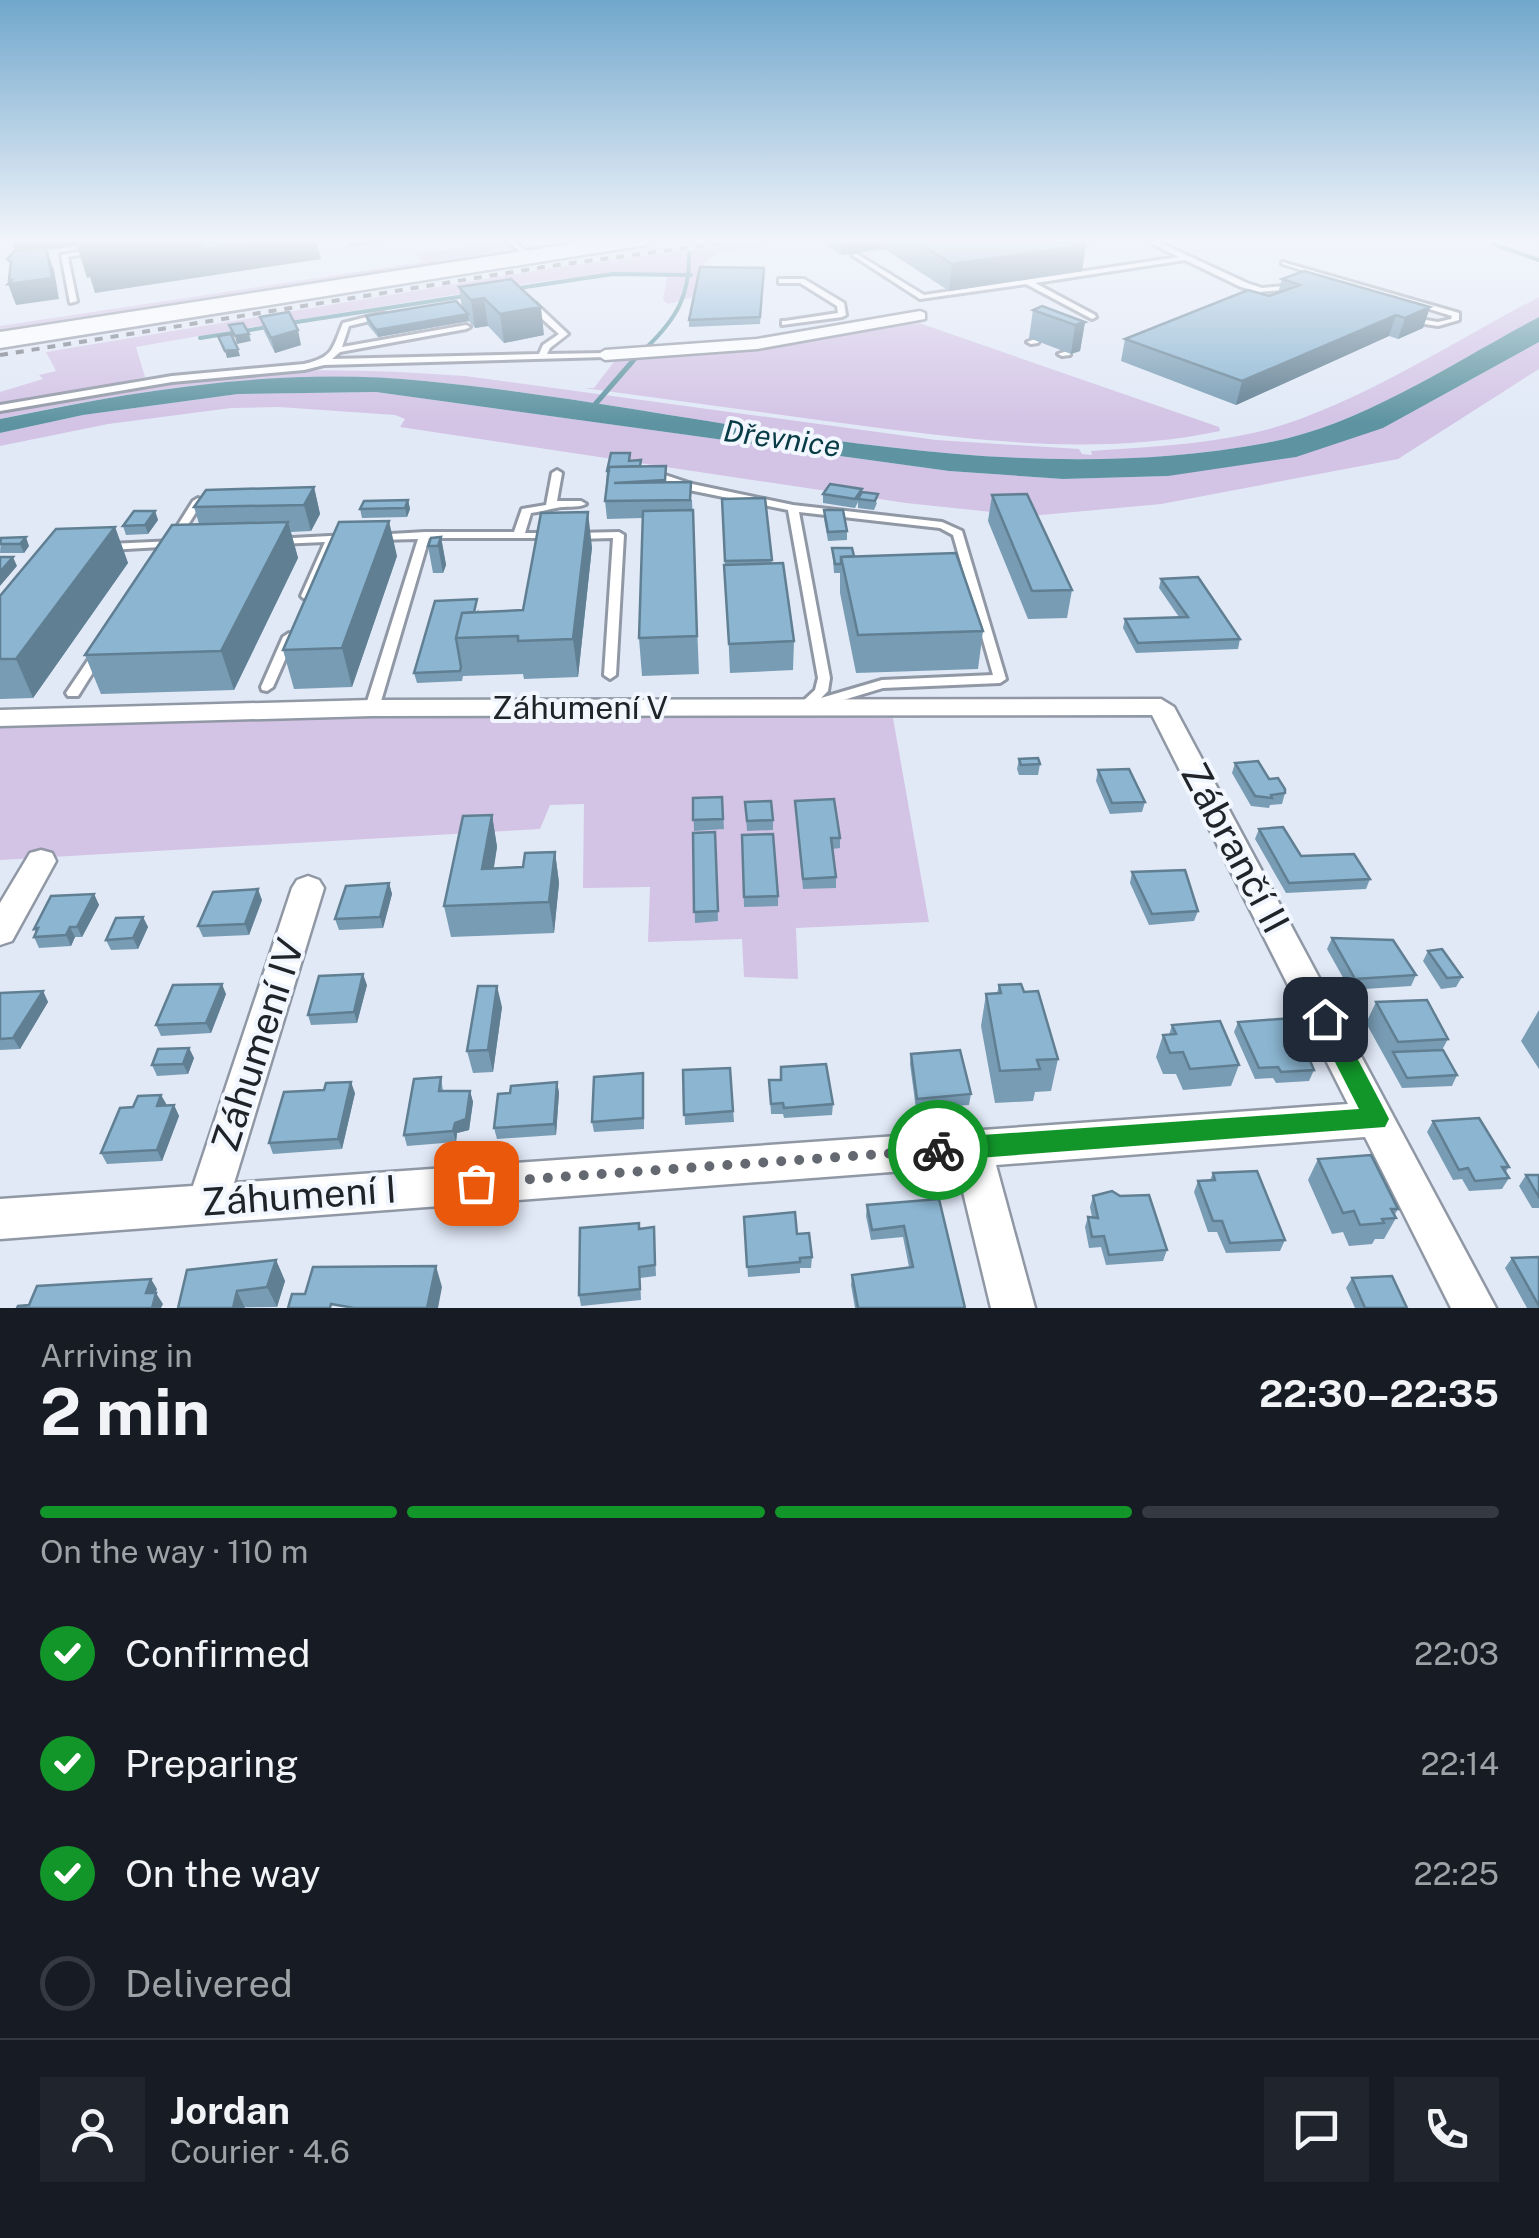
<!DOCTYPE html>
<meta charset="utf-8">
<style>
:root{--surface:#171b24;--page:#20242c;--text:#f1f3f6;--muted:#9ea1a6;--line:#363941;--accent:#12962a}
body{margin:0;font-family:"Public Sans",sans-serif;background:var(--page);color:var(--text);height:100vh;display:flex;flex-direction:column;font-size:38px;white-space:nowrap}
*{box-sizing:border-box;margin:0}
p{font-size:32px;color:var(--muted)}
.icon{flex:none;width:55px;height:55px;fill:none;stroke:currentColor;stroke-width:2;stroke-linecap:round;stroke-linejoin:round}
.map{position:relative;height:1308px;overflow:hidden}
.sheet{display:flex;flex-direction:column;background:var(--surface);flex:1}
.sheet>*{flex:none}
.pin{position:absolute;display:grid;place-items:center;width:85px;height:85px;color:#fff;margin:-42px;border-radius:20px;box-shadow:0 5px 15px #0006}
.courier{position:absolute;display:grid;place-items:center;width:100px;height:100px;margin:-50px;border:8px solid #12962a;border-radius:50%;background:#fff;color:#222;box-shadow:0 2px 12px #0007}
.head em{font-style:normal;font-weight:700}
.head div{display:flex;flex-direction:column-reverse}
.head{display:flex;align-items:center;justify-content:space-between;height:170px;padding:0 40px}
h1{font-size:65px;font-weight:700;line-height:75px}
.bar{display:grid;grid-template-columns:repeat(4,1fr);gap:15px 10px;align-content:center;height:120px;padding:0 40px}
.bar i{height:12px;border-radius:8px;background:var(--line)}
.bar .current{background:var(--accent)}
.bar p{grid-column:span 4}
.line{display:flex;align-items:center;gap:25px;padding:0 40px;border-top:2px solid var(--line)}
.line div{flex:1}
.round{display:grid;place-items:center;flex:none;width:105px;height:105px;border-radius:0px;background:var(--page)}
ol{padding:0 40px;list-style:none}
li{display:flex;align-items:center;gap:30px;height:110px}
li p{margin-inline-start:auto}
li .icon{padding:10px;border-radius:50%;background:var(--accent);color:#fff;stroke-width:4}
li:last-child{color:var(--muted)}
li i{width:55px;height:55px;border:5px solid var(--line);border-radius:50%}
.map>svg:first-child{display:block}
</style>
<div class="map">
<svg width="1539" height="1308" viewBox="0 0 1539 1308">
<rect width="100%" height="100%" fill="#e1e9f7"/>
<path fill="#d3c3e5" d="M759,241L763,245C719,254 703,246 693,297L668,304L663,300L667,277C594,270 518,285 446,296C343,312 239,329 136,347L145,377L0,406V392L43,379L39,375L56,371L46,352L553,268Z
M505,242L513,250L508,254L0,333V326L423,262L416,254Z
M1539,297V317C1453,363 1363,425 1266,443C985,495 704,408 425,381C283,367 138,390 0,419V410C60,399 121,385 182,378C276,367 371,369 465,376L936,440L1079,449L1082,454L1092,455L1091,451C1145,447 1200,445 1253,433C1345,413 1454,341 1539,297Z
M919,323L1219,427L1220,431C1098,457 972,440 849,424C761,412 672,400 584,388H594L616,359L713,353Z
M1539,342V369L1398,459L1161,504L1030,516L906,503L400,427L405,419L395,415L279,407L231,408L108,424L0,446V433L83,415L238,394L376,392L949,471L1063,479L1168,476L1383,428Z
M309,715L893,718L929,922L796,928L798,979L744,977L742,939L648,942L650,887L583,888L584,804L550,805L540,829L0,860V725Z"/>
<path fill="#5e94a1" d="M1539,317V342L1383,428L1296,457L1168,476L1063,479L949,471L376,392L238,394L83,415L0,433V419C138,390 283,366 425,381C704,408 985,495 1266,443C1363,425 1453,362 1539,317Z"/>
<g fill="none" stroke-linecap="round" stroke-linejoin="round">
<path stroke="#5e94a1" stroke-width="4" d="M1493,244L1539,260
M512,289L613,274L691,275
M290,323L465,296
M200,338L268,327
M647,347C677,318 690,295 689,253
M629,366L636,358"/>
<path stroke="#5e94a1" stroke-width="5" d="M591,409L631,363"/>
<defs>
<path id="lane" d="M505,239H512L531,256L526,257Z
M1143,239H1152L1247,283L1262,288L1293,285L1297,287L1293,289L1259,292L1241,287L1185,260L1035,283L1095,315L1096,317L1092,319L1026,284L920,299L852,255L857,254L924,295L1179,257Z
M94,249L97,251L96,252L68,257L77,301L70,303L61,255Z
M1282,262L1459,313V320L1438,326L1405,321V317H1408L1438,322L1451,319L1452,316L1282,264Z
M779,279H804L844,303L846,315L842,317L782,325V321H785L838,313L837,306L800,283H779Z
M529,303H535L568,334L550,348L547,354L605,353L609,355L605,357L324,365L304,370L172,382L0,411V405L172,376L304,364C334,357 332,349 343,323L383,313L387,315L386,317L349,326L342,347L466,325L470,327L466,329L340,352L332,359L539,354L543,345L559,334L529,307Z
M1035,339L1039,341L1038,343L1031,344L1027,342Z
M1067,351H1070V355L1062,356L1058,354Z
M557,470L562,473L557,501H581L586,504C578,508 572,506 562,507C553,508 541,512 531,513L525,533H551L555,534L556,536L555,538H429L379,708L377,711H367L365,708L418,539L378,540L373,537L374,535L425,532H514L522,509L546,505L552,473Z
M656,472L692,484L793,505L942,522L962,531L1006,679L1000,683L883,688L817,708H807L802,702L815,690L818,678L788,510L689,490L652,477L651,475ZM799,512L940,528L953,535L993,675L882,680L821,698L828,691L830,678Z
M198,498L203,501L181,536L176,539L172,538L171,536L193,501Z
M619,532L624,535L616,675L610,679L604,675L613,538L576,539L571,536L576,533Z
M348,535L353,538L352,540L336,542L311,598H303L301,596L325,542L278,544L273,541L274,539Z
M174,541L179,544L178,546L109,550L104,547L109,544Z
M289,633L295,637L273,687L267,691L262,690L261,687L283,637Z
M99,649L105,653L80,693L78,696H68L66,693L93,653Z"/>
<path id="street" d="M920,311L925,313V319L757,349L605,360L597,355L605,350L757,339Z
M1161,699L1174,707L1496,1308H1451L1365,1137L996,1165L1035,1308H991L957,1167L0,1239V1199L193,1186L292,888L297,880L308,876L319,880L324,888L234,1183L1348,1104L1152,715L372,716L0,726V710L372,700Z
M41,850L52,853L56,861L12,941L0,945V903L30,853Z"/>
<path id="primary" d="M602,239H655L645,245L0,348V332Z"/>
</defs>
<use href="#lane" stroke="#9198a5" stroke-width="6"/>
<use href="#street" stroke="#9198a5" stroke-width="5"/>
<use href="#primary" stroke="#9198a5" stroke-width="5"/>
<use href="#lane" fill="#fff" fill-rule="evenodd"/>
<use href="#street" fill="#fff" fill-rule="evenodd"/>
<use href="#primary" fill="#fff" fill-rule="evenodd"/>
<path stroke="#727780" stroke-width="4" stroke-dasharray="8 8" stroke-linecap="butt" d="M0,355L550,266L752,239"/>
</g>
<path fill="#789cb4" d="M827,239H1092L1079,241L1082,271L949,291L885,249L841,255L827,245Z
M764,268L760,324L689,327V320Z
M511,279L544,335L504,343L488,326L475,328L469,321L378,337L367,324L366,316L462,308L459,287Z
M1282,279L1430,307L1423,328L1398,339L1389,336L1236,405L1121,361L1125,339L1278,293Z
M1033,310L1085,322L1080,351L1071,354L1029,338Z
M260,317L301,345L275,353L264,331Z
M631,460H641V466H666V483L692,500L699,674L642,676L639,638L643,518L607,519L605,501L607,471Z
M314,487L320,514L311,531L291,532L298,558L234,690L101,694L85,655L199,524L194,507Z
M861,493L877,503L874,510L858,508V502L855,508L823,503V494Z
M992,495L1072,590L1067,618L1028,619L988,521Z
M765,498L772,564L794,641L793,670L730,673L722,499Z
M408,500L410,509L407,517L362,518L360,509Z
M824,510L847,531V540L828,541L824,519Z
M155,511L158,520L148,534L126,535L123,526Z
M115,527L128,563L33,698L0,699V596Z
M441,537L446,565L443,573H433L428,546Z
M1,538L29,546L24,553H0Z
M592,547L578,677L524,679L523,674L463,676L462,681L417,683L414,673L479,609L478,612L523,610Z
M832,548L854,556L983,631L978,669L856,673L840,593V573H834Z
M397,556L352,687L294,689L283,650Z
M1161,579L1240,639L1238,649L1136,653L1123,628L1125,619L1179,617L1159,588Z
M1019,759L1040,764L1038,775H1019L1017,769Z
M1235,763L1269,779L1285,793L1282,804L1270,805L1269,808L1251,806L1232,773Z
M1098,770L1145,802L1142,812L1110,814L1096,781Z
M722,797L724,829L694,831L693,798Z
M795,801L840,838V848L832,849L836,877V888L803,889Z
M745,802L773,820V830L747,831Z
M492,815L497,847L494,868L523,867L555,852L559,883L554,933L451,937L444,906Z
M1259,829L1301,856L1370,879L1366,889L1286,893L1255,839Z
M715,832L718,921L695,923L693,833Z
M742,835L778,896V906L744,907Z
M1132,872L1198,911L1194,921L1149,925L1130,883Z
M389,883L392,894L383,928L339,930L335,919Z
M94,894L99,905L82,937H75L71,946L39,948L34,937L36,933L34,929Z
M262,900L249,935L203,937L198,926Z
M143,917L148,927L138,949L111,950L106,940Z
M1332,938L1416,975L1411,986L1350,990L1327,949Z
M1428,951L1462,977L1456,987L1441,989L1423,961Z
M367,985L357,1023L311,1025L308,1015Z
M999,985L1024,992L1058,1059L1051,1091L1035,1092L1033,1101L995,1103L981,1026L986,994L997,993Z
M43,991L48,1002L20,1049L0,1050V993Z
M226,994L211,1033L161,1036L156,1025Z
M1376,1002L1448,1039L1442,1050L1457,1075L1452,1086L1402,1088L1366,1023Z
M502,1007L493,1072L473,1073L467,1051Z
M1539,1010V1069L1521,1041Z
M1238,1022L1314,1070L1309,1081L1276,1083L1273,1078L1255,1079L1234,1032Z
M1172,1025L1239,1065L1231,1086L1183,1090L1176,1074H1163L1156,1057L1163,1035H1169Z
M189,1048L194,1058L188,1074L157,1076L152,1065Z
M911,1054L971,1094L969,1105L916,1109L910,1064Z
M730,1068L734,1122L685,1125L683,1070Z
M441,1077L443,1091H470L473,1102L469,1130L457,1133L456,1142L407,1146L404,1135Z
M769,1080L833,1104L832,1115L784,1118L783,1114H771Z
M557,1082L559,1093L556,1135L497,1139L494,1128L510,1093Z
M644,1084V1129L594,1132L592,1122Z
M324,1090L355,1093L342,1149L273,1154L269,1143Z
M161,1095L167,1105H174L179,1116L162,1161L107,1164L101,1153L133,1107Z
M1433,1121L1509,1167L1505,1173L1509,1178L1502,1189L1469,1191L1462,1179L1453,1180L1427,1132Z
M1318,1159L1398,1209L1394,1216L1396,1218L1384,1239H1375L1372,1244L1349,1246L1343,1232L1332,1234L1308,1180Z
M1213,1173L1285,1240L1280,1251L1226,1253L1217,1232H1208L1194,1192L1198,1181L1210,1180Z
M1526,1175H1539V1208H1532L1519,1186Z
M1093,1196L1167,1250L1163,1261L1106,1265L1101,1247L1089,1248L1085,1227L1088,1217H1092L1090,1207Z
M939,1199L965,1308H855L851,1285L852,1275L909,1267L903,1237L871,1240L866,1216L867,1205Z
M744,1217L797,1234L812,1257L811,1268H800V1273L748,1277Z
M654,1227L656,1276L640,1278L641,1300L581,1306L579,1295Z
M1539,1257V1308H1527L1505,1268L1512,1258Z
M276,1260L285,1281L277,1307L178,1308Z
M1352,1278L1407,1308H1355L1346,1288Z"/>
<path fill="#617f92" d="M11,239H316L321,259L95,293L90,277L87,278L77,246L16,255Z
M347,239H398L349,247Z
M841,239H885V249L841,255Z
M1086,245L1082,271L949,291L952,264Z
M47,251L54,270L59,299L16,305L8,284Z
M484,298L488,326L475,328L471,300Z
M541,307L544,335L504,343L500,314Z
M1430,307L1423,328L1398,339L1405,318Z
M468,314L469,321L378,337L376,330Z
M1396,315L1389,336L1236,405L1242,381Z
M1085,322L1080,351L1071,354L1075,325Z
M298,330L301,345L275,353L271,338Z
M249,334L251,341L237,344L235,336Z
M238,349L240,356L227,358L225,351Z
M314,487L320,514L311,531L304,505Z
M408,500L410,509L407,517L405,508Z
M155,511L158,520L148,534L145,525Z
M588,512L592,547L578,677L573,639Z
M389,521L397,556L352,687L342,648Z
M288,522L298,558L234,690L221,651Z
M115,527L128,563L33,698L16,659Z
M26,537L29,546L24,553L20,544Z
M441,537L446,565L443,573L438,546Z
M13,557L17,566L0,586V572Z
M492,815L497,847L488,900L482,869Z
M555,852L559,883L554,933L549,902Z
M389,883L392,894L383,928L380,917Z
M258,889L262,900L249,935L245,924Z
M94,894L99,905L82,937L77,927Z
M143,917L148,927L138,949L133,938Z
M70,927L75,937L71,946L66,935Z
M363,974L367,985L357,1023L354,1012Z
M222,984L226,994L211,1033L206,1023Z
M497,986L502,1007L493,1072L488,1050Z
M43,991L48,1002L20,1049L13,1038Z
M189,1048L194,1058L188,1074L183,1064Z
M351,1082L355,1093L342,1149L338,1139Z
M557,1082L559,1093L556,1135L554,1124Z
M470,1091L473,1102L469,1130L457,1133L456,1142L453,1131L455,1123Z
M161,1095L167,1106H157Z
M174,1105L179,1116L162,1161L157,1150Z
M276,1260L285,1281L277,1307L267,1287Z
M436,1266L442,1287L438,1308H427Z
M151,1279L157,1289L153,1304L146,1293Z
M237,1291L245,1308H233Z
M156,1293L163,1304L161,1308H152Z"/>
<path fill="#8bb5d1" stroke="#617f92" stroke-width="2.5" d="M201,239H275L204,249Z
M912,239H1075L1086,245L952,264Z
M44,248L47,251L52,278L8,284L12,280H9L11,262L7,259L15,251Z
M700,267L764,268L760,317L689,320Z
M1304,271L1430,307L1405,318L1396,315L1242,381L1125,339L1248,290L1269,296L1300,285L1282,279Z
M511,279L541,307L500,314L484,298L471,300L459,287Z
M456,301L468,314L376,330L366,316Z
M1042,306L1085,322L1075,325L1033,310Z
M289,312L298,330L271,338L260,317Z
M243,323L249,334L235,336L229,325Z
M231,334L238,349L225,351L218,336Z
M611,453H630L629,461L641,460L640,466L609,467V471H607Z
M666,466L665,480L614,483L691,482L690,500L605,501L609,467Z
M830,484L862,489L855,499L823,494Z
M314,487L304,505L194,507L206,490Z
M862,492L878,494L875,501L858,499Z
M1027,494L1072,590L1032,591L992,495Z
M765,498L772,560L725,561L722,499Z
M408,500L405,508L360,509L364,501Z
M693,510L697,636L639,638L643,511Z
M824,510H843L847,531L828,532Z
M134,511H155L145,525L123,526Z
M588,512L573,639L518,641V636L456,638L462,613L523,610L541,513Z
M389,521L342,648L283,650L339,522Z
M288,522L221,651L85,655L172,525Z
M115,527L16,659H0V596L56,529Z
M26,537L20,544H0L1,538Z
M441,537L438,546H428L431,538Z
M832,548H852L854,556L841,557V564H835Z
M956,553L983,631L858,635L841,557Z
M0,557H13L0,572Z
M783,563L794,641L729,644L724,565Z
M1198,577L1240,639L1138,643L1125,619L1188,617L1161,579Z
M477,599L474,612L462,613L456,638L461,667L460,671L414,673L435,601Z
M1038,758L1040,764L1021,765L1019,759Z
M1258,761L1269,779L1278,778L1285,789V793L1271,795L1272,798L1255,796L1235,763Z
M1129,769L1145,802L1112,803L1098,770Z
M722,797L723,819L693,820V798Z
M834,799L840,838H831L836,877L803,879L795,801Z
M771,801L773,820L747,821L745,802Z
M492,815L482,869L523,867L525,853L555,852L549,902L444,906L463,816Z
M1283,827L1301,856L1354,854L1370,879L1289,883L1259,829Z
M715,832L718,911L694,912L693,833Z
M773,834L778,896L744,897L742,835Z
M1185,870L1198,911L1152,914L1132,872Z
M389,883L380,917L335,919L346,886Z
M258,889L245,924L198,926L213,892Z
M94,894L77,927H70L66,935L34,937L38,928L34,929L51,896Z
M143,917L133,938L106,940L116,918Z
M1332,938L1393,940L1416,975L1355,979Z
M1442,949L1462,977L1447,978L1428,951Z
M363,974L354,1012L308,1015L319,976Z
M222,984L206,1023L156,1025L173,985Z
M1021,984L1024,992L1038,991L1058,1059L1037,1060L1040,1069L1000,1071L986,994L1001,993L999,985Z
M478,986H497L488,1050L467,1051Z
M43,991L13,1038L0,1039V993Z
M1427,1000L1448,1039L1398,1042L1376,1002Z
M1292,1018L1314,1070L1281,1072L1278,1067L1259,1068L1238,1022Z
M1220,1021L1239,1065L1190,1069L1183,1052L1170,1053L1163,1035L1176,1034L1172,1025Z
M189,1048L183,1064L152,1065L158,1049Z
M960,1050L971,1094L917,1099L911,1054Z
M1443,1050L1457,1075L1407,1078L1393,1052Z
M826,1064L833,1104L784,1108L783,1103L771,1104L769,1080H781V1067Z
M730,1068L733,1111L684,1115L683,1070Z
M643,1073V1118L592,1122L594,1077Z
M441,1077L439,1091H470L466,1119L455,1123L453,1131L404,1135L414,1079Z
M351,1082L338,1139L269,1143L284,1092L324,1090L326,1083Z
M557,1082L554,1124L494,1128L498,1094L510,1093L511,1086Z
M161,1095L157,1106L174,1105L157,1150L101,1153L120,1108L133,1107L138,1096Z
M1479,1118L1509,1167H1502L1509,1178L1475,1181L1468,1168L1459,1170L1433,1121Z
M1371,1155L1398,1209H1391L1396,1218L1382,1219L1384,1223L1360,1225L1354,1211L1343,1213L1318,1159Z
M1257,1171L1285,1240L1230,1243L1222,1221H1213L1198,1181L1215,1180L1213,1173Z
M1526,1175H1539V1197Z
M1112,1191L1120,1196L1149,1195L1167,1250L1109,1255L1104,1236L1092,1237L1088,1217L1098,1218L1093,1196Z
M939,1199L965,1308H858L852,1275L913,1267L904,1226L872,1230L867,1205Z
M795,1212L797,1234L809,1233L812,1257L800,1258V1262L747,1267L744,1217Z
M639,1223V1229L654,1227L655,1265L639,1267L640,1289L579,1295L580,1228Z
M1539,1257V1306L1512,1258Z
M276,1260L267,1287L237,1291L233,1308H178L187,1270Z
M436,1266L427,1308H354L331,1304L330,1308H288L292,1294H305L313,1267Z
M1392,1276L1407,1308H1365L1352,1278Z
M151,1279L146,1293H156L152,1308H17L18,1306L29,1305L37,1286Z"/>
<linearGradient id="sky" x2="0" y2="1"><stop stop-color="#71a7cc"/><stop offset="0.57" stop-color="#f2f5fb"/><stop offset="1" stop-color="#f2f5fb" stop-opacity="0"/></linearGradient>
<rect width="1539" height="422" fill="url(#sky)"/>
<path fill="#12962a" d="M1325,1009L1333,1012L1385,1111L1389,1119L1385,1127L938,1161L929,1158L925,1150L929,1141L938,1138L1359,1109L1313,1019L1317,1012Z"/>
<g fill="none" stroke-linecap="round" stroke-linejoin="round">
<path stroke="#646870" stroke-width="10" stroke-dasharray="0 18" d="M476,1183L938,1150"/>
</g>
<g text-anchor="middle" stroke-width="8" stroke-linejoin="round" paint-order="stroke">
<g font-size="30" font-style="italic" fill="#073b45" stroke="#f1f6ff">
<text transform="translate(782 439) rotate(8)" y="10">Dřevnice</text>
</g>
<g font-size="32" fill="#202328" stroke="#f1f6ff">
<text x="580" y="719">Záhumení V</text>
</g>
<g font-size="38" fill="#202328" stroke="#f1f6ff">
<text transform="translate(1235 848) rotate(62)" y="13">Zábrančí II</text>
<text transform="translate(258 1045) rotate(-72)" y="13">Záhumení IV</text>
<text transform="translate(299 1196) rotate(-4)" y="13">Záhumení I</text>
</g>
</g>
</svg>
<div class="pin" style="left:476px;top:1183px;background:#ea580c"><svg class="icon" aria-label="bag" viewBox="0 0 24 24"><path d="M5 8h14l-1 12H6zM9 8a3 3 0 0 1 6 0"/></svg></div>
<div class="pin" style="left:1325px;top:1019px;background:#1f2937"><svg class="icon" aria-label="home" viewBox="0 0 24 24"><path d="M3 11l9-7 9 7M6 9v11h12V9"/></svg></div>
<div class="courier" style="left:938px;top:1150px"><svg class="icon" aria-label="bike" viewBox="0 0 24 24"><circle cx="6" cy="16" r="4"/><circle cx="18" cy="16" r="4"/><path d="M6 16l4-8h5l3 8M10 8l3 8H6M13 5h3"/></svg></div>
</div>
<section class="sheet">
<div class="head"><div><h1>2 min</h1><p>Arriving in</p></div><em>22:30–22:35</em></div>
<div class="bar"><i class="current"></i><i class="current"></i><i class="current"></i><i></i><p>On the way · 110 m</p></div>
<ol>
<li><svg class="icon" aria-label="check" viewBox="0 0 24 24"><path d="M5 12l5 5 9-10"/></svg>Confirmed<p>22:03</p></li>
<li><svg class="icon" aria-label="check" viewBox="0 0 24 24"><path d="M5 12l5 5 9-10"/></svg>Preparing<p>22:14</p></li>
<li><svg class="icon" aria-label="check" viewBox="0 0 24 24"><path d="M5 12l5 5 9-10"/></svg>On the way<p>22:25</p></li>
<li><i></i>Delivered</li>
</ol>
<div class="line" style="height:180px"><a class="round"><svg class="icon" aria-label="person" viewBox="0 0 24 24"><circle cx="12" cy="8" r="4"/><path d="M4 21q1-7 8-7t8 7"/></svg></a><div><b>Jordan</b><p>Courier · 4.6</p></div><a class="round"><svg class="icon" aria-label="chat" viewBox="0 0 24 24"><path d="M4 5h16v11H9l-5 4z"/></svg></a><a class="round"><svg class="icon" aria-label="phone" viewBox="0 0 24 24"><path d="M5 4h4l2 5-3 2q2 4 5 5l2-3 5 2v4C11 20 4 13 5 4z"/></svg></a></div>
</section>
